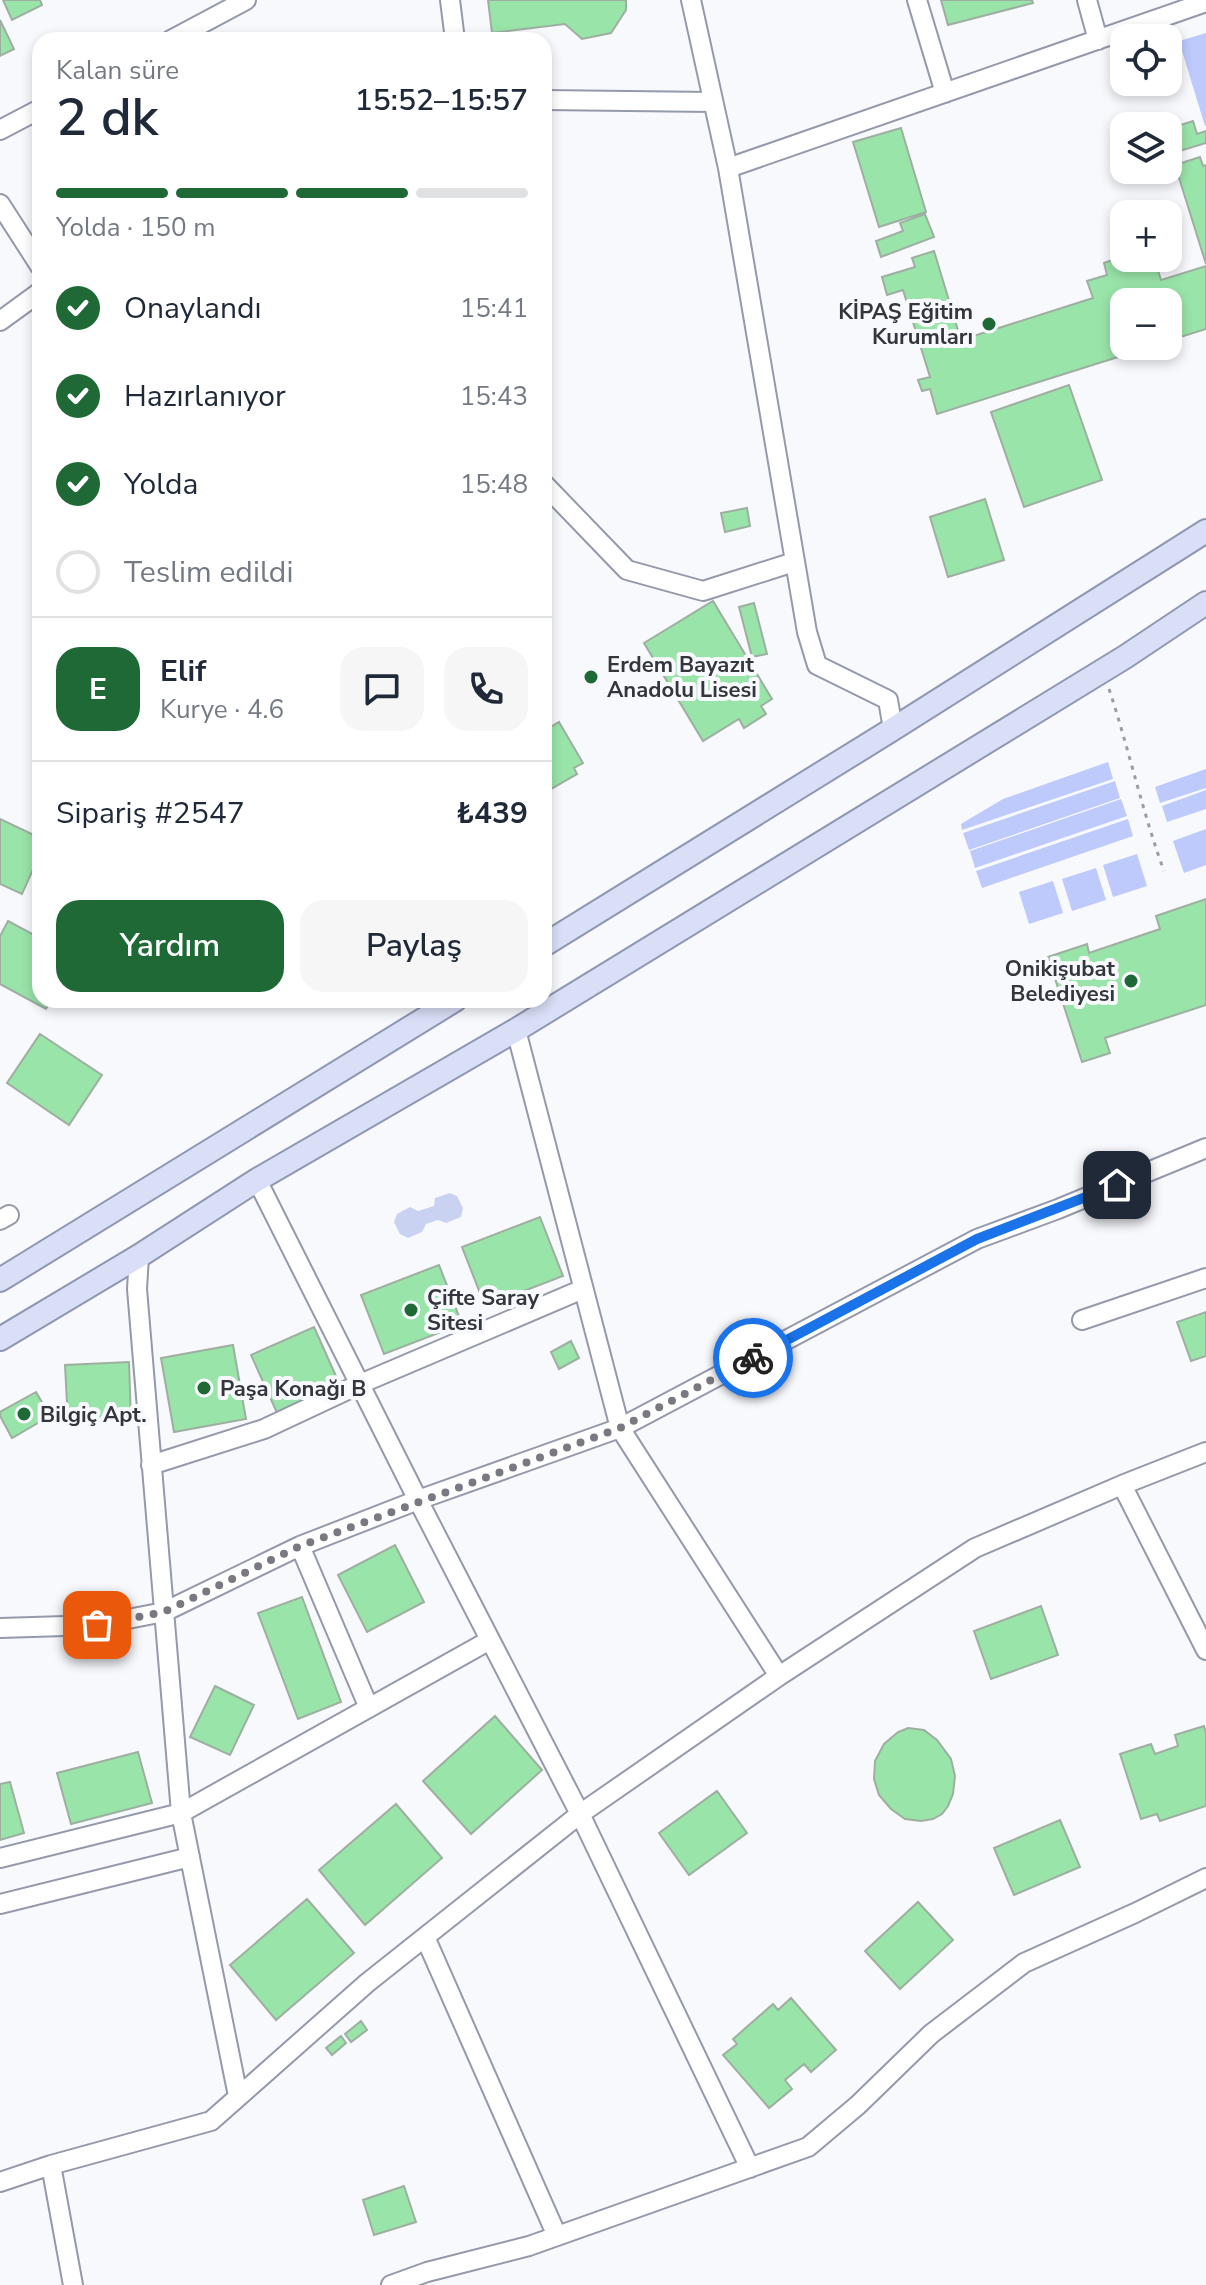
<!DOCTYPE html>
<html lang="tr">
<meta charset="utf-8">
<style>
:root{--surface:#fff;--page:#f6f6f7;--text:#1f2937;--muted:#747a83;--line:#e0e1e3;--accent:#1f6936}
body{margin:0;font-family:"Nunito Sans",sans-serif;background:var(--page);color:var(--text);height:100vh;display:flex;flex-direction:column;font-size:30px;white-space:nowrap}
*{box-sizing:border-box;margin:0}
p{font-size:26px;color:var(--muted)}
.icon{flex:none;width:44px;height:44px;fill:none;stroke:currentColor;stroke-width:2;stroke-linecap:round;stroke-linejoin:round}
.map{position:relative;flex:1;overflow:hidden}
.panel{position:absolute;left:32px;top:32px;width:520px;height:976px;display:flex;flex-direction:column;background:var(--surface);border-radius:24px;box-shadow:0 4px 12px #0003}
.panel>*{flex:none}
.tools{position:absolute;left:1110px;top:24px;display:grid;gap:16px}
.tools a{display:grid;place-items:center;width:72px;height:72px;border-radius:16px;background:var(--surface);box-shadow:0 4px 12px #0003;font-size:40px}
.pin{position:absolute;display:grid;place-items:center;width:68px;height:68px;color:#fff;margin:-34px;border-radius:16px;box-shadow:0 4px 12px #0006}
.courier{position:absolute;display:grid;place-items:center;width:80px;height:80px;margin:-40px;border:6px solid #1a73e8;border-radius:50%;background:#fff;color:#222;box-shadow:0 2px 10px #0007}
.headline em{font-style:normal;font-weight:600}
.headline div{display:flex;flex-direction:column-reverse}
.headline{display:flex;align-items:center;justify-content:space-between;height:136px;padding:0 24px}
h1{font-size:52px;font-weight:600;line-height:60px}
.bar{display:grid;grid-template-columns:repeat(4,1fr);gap:12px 8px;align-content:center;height:96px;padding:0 24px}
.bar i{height:10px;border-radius:6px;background:var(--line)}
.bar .active{background:var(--accent)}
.bar p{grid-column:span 4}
.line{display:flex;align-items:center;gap:20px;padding:0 24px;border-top:2px solid var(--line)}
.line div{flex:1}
.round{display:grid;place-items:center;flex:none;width:84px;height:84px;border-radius:24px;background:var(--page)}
ol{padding:0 24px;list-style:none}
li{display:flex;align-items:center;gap:24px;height:88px}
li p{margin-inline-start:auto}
li .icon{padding:8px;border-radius:50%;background:var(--accent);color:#fff;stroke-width:4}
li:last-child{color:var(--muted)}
li i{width:44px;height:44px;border:4px solid var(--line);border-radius:50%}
.primary-button{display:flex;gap:16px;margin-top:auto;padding:16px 24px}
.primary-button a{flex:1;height:92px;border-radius:24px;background:var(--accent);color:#fff;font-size:32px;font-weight:600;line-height:92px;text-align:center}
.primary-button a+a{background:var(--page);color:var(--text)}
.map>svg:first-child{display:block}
</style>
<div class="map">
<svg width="1206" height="2285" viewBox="0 0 1206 2285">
<rect width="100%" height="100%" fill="#f8f9fd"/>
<path fill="#bec9fc" d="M1206,33V125L1205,126L1179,41Z
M1108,762L1113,779L962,830L961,824L1003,799Z
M1206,769V788L1160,803L1155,787Z
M1115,781L1120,798L969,850L963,833Z
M1206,790V809L1167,822L1162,806Z
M1121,799L1127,816L975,868L970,851Z
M1128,819L1133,836L982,888L976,871Z
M1206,829V865L1184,873L1173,841Z
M1137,854L1147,886L1113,897L1103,865Z
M1096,868L1106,900L1072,911L1062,879Z
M1053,881L1063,913L1029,924L1019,892Z"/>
<path fill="#cad2f1" d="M450,1193L457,1196L463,1208L461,1217L446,1223L438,1220L426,1224L422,1232L408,1238L400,1234L394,1222L397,1214L410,1207L418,1211L434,1206L435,1198Z"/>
<path fill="#99e4a9" stroke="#9eafa1" stroke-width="2" d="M3,0H40L42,5L12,20Z
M488,0H626V10L611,33L582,39L565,24L492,33Z
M941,0H1032L1033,3L948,25Z
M0,20L14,49L0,56Z
M1193,121L1197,134L1206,131V143L1170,154L1168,129Z
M901,128L926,212L879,227L853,142Z
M1200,157L1203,166L1206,165V264L1175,165Z
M925,214L934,237L881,257L876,241L903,231L900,223Z
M934,251L961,340L1093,298L1087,281L1107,275L1104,263L1124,256V258H1132L1136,270L1156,264L1161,280L1206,266V329L1168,341V302H1124V346H1153L937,414L930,389L922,391L918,380L930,377L903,290L887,295L882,277L915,267L912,258Z
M1069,385L1102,480L1024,507L991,412Z
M985,499L1004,560L948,577L930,517Z
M747,508L750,526L725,532L721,513Z
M713,601L772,699L761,706L766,714L744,728L739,719L703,741L644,643Z
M754,603L767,654L752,657L739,607Z
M559,722L583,763L574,768L577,774L544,793V731Z
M0,819L40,838V854L22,894L0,884Z
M1206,899V1005L1105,1038L1110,1053L1082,1062L1048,957L1087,944L1089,953L1160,929L1156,916Z
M8,921L40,938V1000H51L46,1009L0,984V936Z
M40,1034L102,1075L69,1125L7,1083Z
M540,1217L563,1276L485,1306L462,1247Z
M439,1265L462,1324L384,1354L361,1295Z
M1206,1312V1356L1191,1361L1177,1322Z
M314,1327L340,1385L277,1413L251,1355Z
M571,1341L579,1358L559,1369L551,1352Z
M233,1345L246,1419L174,1432L161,1358Z
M129,1362L131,1420L68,1423L65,1365Z
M36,1392L50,1416L12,1438L0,1416V1412Z
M395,1545L424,1602L367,1632L338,1575Z
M302,1597L341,1702L298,1719L258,1613Z
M1041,1606L1058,1655L991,1679L974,1631Z
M215,1686L254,1705L230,1755L190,1737Z
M495,1716L542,1770L471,1834L423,1781Z
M1204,1726L1206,1733V1806L1160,1821L1157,1814L1141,1819L1120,1754L1151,1744L1155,1754L1178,1746L1175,1735Z
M908,1728L924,1730L937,1740L951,1759L955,1776L953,1794L948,1806L942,1814L933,1819L921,1821L905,1819L891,1809L879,1795L874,1779L875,1761L884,1744L898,1732Z
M138,1752L152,1803L71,1824L57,1773Z
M10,1782L24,1833L0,1840V1784Z
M717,1791L747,1833L689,1875L659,1833Z
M396,1804L442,1858L365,1925L319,1870Z
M1060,1820L1080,1867L1014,1895L994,1848Z
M307,1899L354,1953L276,2020L230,1965Z
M918,1902L953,1940L900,1989L865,1951Z
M791,1998L836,2050L811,2072L804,2064L785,2080L792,2089L769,2108L723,2055L737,2044L733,2039L773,2004L778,2010Z
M361,2021L367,2030L351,2042L345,2034Z
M341,2036L346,2043L332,2055L326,2048Z
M404,2186L416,2222L374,2235L363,2200Z"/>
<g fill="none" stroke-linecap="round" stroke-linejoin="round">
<defs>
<path id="minor" d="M450,0L455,40
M691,0L728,168L807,632L817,665L888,700L893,729
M917,0L945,93
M1087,0L1098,40
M171,40L246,0
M544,100L712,102
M0,130L40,109
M728,168L1206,2
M0,204L40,266
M0,321L40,292
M544,484L627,570L703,591L794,562
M516,1030L620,1428L779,1676
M257,1180L418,1500L580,1814L750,2168
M0,1220L9,1215
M139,1256L137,1289L181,1813L238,2096
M1082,1320L1206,1278
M151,1465L264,1429L360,1384L583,1289
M1122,1485L1206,1650
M300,1546L369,1708
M0,1628L97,1625L164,1612L300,1546L418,1500L620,1428L977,1239L1058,1209L1206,1148
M0,1858L181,1813L490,1640
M0,1904L190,1857
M425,1937L557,2236
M51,2165L73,2285
M0,2182L51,2165L211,2121L367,1983L580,1814L779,1676L975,1548L1122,1485L1206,1452
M391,2285L427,2272L529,2246L808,2147L858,2105L931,2034L1024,1963L1135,1913L1206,1878"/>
<path id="major" d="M544,945L893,729L1206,531
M0,1280L455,1000
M0,1339L139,1256L257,1180L516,1030L1125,657L1206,603"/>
</defs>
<use href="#minor" stroke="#9499ab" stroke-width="22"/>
<use href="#major" stroke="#8f96b2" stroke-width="26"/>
<path stroke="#9c9da3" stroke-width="3" stroke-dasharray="4 6" stroke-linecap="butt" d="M1109,689C1129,749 1142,811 1164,871"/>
<use href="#minor" stroke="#fff" stroke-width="18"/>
<use href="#major" stroke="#d9dff7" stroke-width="22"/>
</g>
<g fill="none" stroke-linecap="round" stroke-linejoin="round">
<path stroke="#797a81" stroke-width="8" stroke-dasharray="0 14.4" d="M97,1625L164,1612L300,1546L620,1428L753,1358"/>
<path stroke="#1a73e8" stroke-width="10" d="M753,1358L977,1239L1117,1185"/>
</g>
<g fill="#1f6936" stroke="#f8f9fd" stroke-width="3">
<circle cx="989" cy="324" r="8"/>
<circle cx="591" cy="677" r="8"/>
<circle cx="1131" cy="981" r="8"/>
<circle cx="411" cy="1310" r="8"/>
<circle cx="204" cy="1388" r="8"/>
<circle cx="24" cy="1414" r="8"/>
</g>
<g text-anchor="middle" stroke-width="8" stroke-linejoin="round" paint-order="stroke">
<g font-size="22" font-weight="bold" fill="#34363e" stroke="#f8f9fd" text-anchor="start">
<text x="973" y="319" text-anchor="end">KİPAŞ Eğitim<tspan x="973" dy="25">Kurumları</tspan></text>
<text x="607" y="672">Erdem Bayazıt<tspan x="607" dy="25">Anadolu Lisesi</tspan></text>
<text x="1115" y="976" text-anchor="end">Onikişubat<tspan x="1115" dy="25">Belediyesi</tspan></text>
<text x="427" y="1305">Çifte Saray<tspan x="427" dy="25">Sitesi</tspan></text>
<text x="220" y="1396">Paşa Konağı B</text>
<text x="40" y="1422">Bilgiç Apt.</text>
</g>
</g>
</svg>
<div class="tools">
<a><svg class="icon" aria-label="locate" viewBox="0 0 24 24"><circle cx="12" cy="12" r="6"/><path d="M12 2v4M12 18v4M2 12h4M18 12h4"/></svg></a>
<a><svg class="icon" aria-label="layers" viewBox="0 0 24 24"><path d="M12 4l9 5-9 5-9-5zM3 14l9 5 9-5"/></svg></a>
<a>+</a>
<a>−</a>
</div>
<div class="pin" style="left:97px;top:1625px;background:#ea580c"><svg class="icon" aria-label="bag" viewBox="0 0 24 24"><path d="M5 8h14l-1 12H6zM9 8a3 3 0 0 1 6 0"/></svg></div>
<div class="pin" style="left:1117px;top:1185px;background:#1f2937"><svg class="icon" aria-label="home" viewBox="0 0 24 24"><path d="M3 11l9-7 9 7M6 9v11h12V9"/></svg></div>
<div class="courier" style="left:753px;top:1358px"><svg class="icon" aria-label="bike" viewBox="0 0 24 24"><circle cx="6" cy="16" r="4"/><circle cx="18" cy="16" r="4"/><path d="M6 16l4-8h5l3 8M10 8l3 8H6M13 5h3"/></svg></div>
<section class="panel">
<div class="headline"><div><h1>2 dk</h1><p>Kalan süre</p></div><em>15:52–15:57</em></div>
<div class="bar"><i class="active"></i><i class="active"></i><i class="active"></i><i></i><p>Yolda · 150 m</p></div>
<ol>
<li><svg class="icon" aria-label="check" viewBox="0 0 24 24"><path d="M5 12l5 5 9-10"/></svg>Onaylandı<p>15:41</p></li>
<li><svg class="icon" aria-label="check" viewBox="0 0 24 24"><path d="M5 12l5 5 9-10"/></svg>Hazırlanıyor<p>15:43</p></li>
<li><svg class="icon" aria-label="check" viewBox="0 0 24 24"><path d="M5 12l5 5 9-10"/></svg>Yolda<p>15:48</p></li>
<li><i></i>Teslim edildi</li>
</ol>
<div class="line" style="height:144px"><b class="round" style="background:var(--accent);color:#fff">E</b><div><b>Elif</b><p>Kurye · 4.6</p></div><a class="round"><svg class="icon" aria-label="chat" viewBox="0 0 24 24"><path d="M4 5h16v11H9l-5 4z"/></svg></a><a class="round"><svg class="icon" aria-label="phone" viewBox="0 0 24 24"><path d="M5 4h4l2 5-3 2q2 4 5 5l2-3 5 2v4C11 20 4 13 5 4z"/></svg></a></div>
<div class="line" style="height:104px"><div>Sipariş #2547</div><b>₺439</b></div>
<div class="primary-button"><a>Yardım</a><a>Paylaş</a></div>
</section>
</div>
